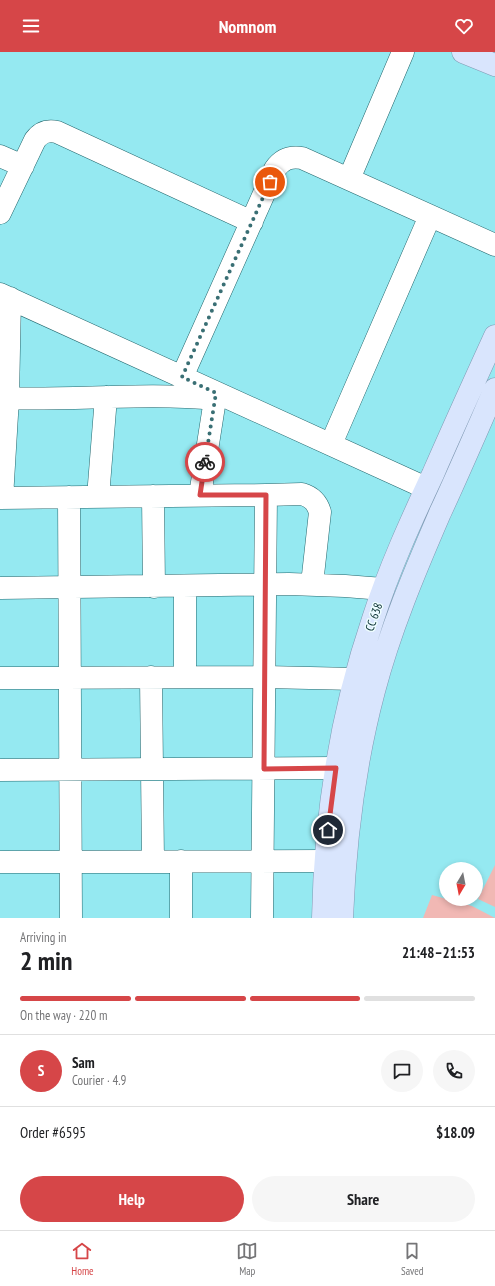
<!DOCTYPE html>
<meta charset="utf-8">
<style>
:root{--surface:#fff;--page:#f6f6f6;--text:#202124;--muted:#757577;--line:#e0e0e0;--accent:#d64648}
body{margin:0;font-family:"PT Sans Narrow",sans-serif;background:var(--page);color:var(--text);height:100vh;display:flex;flex-direction:column;font-size:15px;white-space:nowrap}
*{box-sizing:border-box;margin:0}
p{font-size:13px;color:var(--muted)}
.icon{flex:none;width:22px;height:22px;fill:none;stroke:currentColor;stroke-width:2;stroke-linecap:round;stroke-linejoin:round}
.map{position:relative;height:866px;overflow:hidden}
.panel{display:flex;flex-direction:column;background:var(--surface);flex:1}
.panel>*{flex:none}
.needle{width:26px;rotate:190deg}
.buttons{position:absolute;left:439px;top:810px;display:grid;gap:8px}
.buttons a{display:grid;place-items:center;width:44px;height:44px;border-radius:50%;background:var(--surface);box-shadow:0 2px 6px #0003;font-size:20px}
.pin{position:absolute;display:grid;place-items:center;width:34px;height:34px;color:#fff;margin:-17px;border:2px solid #fff;border-radius:50%;box-shadow:0 1px 4px #0007}
.courier{position:absolute;display:grid;place-items:center;width:40px;height:40px;margin:-20px;border:3px solid #d64648;border-radius:50%;background:#fff;color:#222;box-shadow:0 1px 5px #0007}
.head em{font-style:normal;font-weight:600}
.head div{display:flex;flex-direction:column-reverse}
.head{display:flex;align-items:center;justify-content:space-between;height:68px;padding:0 20px}
h1{font-size:26px;font-weight:600;line-height:30px}
.bar{display:grid;grid-template-columns:repeat(4,1fr);gap:6px 4px;align-content:center;height:48px;padding:0 20px}
.bar i{height:5px;border-radius:3px;background:var(--line)}
.bar .active{background:var(--accent)}
.bar p{grid-column:span 4}
.line{display:flex;align-items:center;gap:10px;padding:0 20px;border-top:1px solid var(--line)}
.line div{flex:1}
.round{display:grid;place-items:center;flex:none;width:42px;height:42px;border-radius:21px;background:var(--page)}
.action{display:flex;gap:8px;margin-top:auto;padding:8px 20px}
.action a{flex:1;height:46px;border-radius:24px;background:var(--accent);color:#fff;font-size:16px;font-weight:600;line-height:46px;text-align:center}
.action a+a{background:var(--page);color:var(--text)}
header{display:flex;justify-content:space-between;align-items:center;height:52px;padding:0 20px;background:var(--accent);color:#fff;font-size:18px;font-weight:600}
.tabs{display:flex;justify-content:space-around;align-items:center;height:56px;border-top:1px solid var(--line);background:var(--surface);font-size:11px;color:var(--muted)}
.tabs a{display:grid;justify-items:center;gap:2px}
.tabs .active{color:var(--accent)}
.map>svg:first-child{display:block}
</style>
<header><svg class="icon" aria-label="menu" viewBox="0 0 24 24"><path d="M4 6h16M4 12h16M4 18h16"/></svg>Nomnom<svg class="icon" aria-label="heart" viewBox="0 0 24 24"><path d="M12 20l-8-8c-3-5 5-10 8-4 3-6 11-1 8 4z"/></svg></header>
<div class="map">
<svg width="495" height="866" viewBox="0 0 495 866">
<rect width="100%" height="100%" fill="#95e9f1"/>
<path fill="#f1b8b4" d="M495,813V855L478,847Z
M432,843L472,854L495,866H423Z"/>
<g fill="none" stroke-linecap="round" stroke-linejoin="round">
<defs>
<path id="minor" d="M0,104L23,114
M349,127L403,0
M0,161L35,88C41,80 48,78 57,80L252,170
M0,242L426,436
M182,325L275,117C282,107 290,104 302,106L495,193
M0,346C72,349 143,340 215,347
M331,392L430,164
M200,443L216,341
M153,444L154,535
M69,445L71,866
M98,445L106,345
M0,446L266,443L302,442C312,445 317,450 320,460L312,532
M2,446L8,346L10,246
M0,536L289,532L345,534L383,537
M151,625L153,809
M185,625V534
M0,626L265,625L355,627
M0,718L336,716
M181,809V866
M0,810L325,809
M262,866L266,443"/>
<path id="major" d="M463,0L495,13
M323,866C325,764 340,664 373,567C389,517 411,469 433,422C453,376 474,330 495,284
M342,866C345,789 354,714 374,639C390,578 415,519 440,461C459,420 477,378 495,337"/>
</defs>
<use href="#minor" stroke="#23666c" stroke-width="23"/>
<use href="#major" stroke="#809ab4" stroke-width="23"/>
<use href="#minor" stroke="#fff" stroke-width="22"/>
<use href="#major" stroke="#d9e5fd" stroke-width="22"/>
</g>
<g fill="none" stroke-linecap="round" stroke-linejoin="round">
<path stroke="#396f74" stroke-width="4" stroke-dasharray="0 7.2" d="M205,410L216,341L182,325L270,130"/>
<path stroke="#d64648" stroke-width="5" d="M205,410L200,443H266L264,717L336,716L328,778"/>
</g>
<g text-anchor="middle" stroke-width="3" stroke-linejoin="round" paint-order="stroke">
<g font-size="12" fill="#082e31" stroke="#eefdff">
<text transform="translate(374 565) rotate(-71)" y="4">CC 638</text>
</g>
</g>
</svg>
<div class="buttons">
<a><svg class="needle" viewBox="-14 -14 28 28"><path d="M0-13l5 13h-10z" fill="#e53935"/><path d="M0 13l5-13h-10z" fill="#757577"/></svg></a>
</div>
<div class="pin" style="left:270px;top:130px;background:#ea580c"><svg class="icon" aria-label="bag" viewBox="0 0 24 24"><path d="M5 8h14l-1 12H6zM9 8a3 3 0 0 1 6 0"/></svg></div>
<div class="pin" style="left:328px;top:778px;background:#1f2937"><svg class="icon" aria-label="home" viewBox="0 0 24 24"><path d="M3 11l9-7 9 7M6 9v11h12V9"/></svg></div>
<div class="courier" style="left:205px;top:410px"><svg class="icon" aria-label="bike" viewBox="0 0 24 24"><circle cx="6" cy="16" r="4"/><circle cx="18" cy="16" r="4"/><path d="M6 16l4-8h5l3 8M10 8l3 8H6M13 5h3"/></svg></div>
</div>
<section class="panel">
<div class="head"><div><h1>2 min</h1><p>Arriving in</p></div><em>21:48–21:53</em></div>
<div class="bar"><i class="active"></i><i class="active"></i><i class="active"></i><i></i><p>On the way · 220 m</p></div>
<div class="line" style="height:72px"><b class="round" style="background:var(--accent);color:#fff">S</b><div><b>Sam</b><p>Courier · 4.9</p></div><a class="round"><svg class="icon" aria-label="chat" viewBox="0 0 24 24"><path d="M4 5h16v11H9l-5 4z"/></svg></a><a class="round"><svg class="icon" aria-label="phone" viewBox="0 0 24 24"><path d="M5 4h4l2 5-3 2q2 4 5 5l2-3 5 2v4C11 20 4 13 5 4z"/></svg></a></div>
<div class="line" style="height:52px"><div>Order #6595</div><b>$18.09</b></div>
<div class="action"><a>Help</a><a>Share</a></div>
</section>
<nav class="tabs">
<a class="active"><svg class="icon" aria-label="home" viewBox="0 0 24 24"><path d="M3 11l9-7 9 7M6 9v11h12V9"/></svg>Home</a>
<a><svg class="icon" aria-label="map" viewBox="0 0 24 24"><path d="M3 6l6-2 6 2 6-2v14l-6 2-6-2-6 2zM9 4v14M15 6v14"/></svg>Map</a>
<a><svg class="icon" aria-label="saved" viewBox="0 0 24 24"><path d="M7 4h10v16l-5-4-5 4z"/></svg>Saved</a>
</nav>
